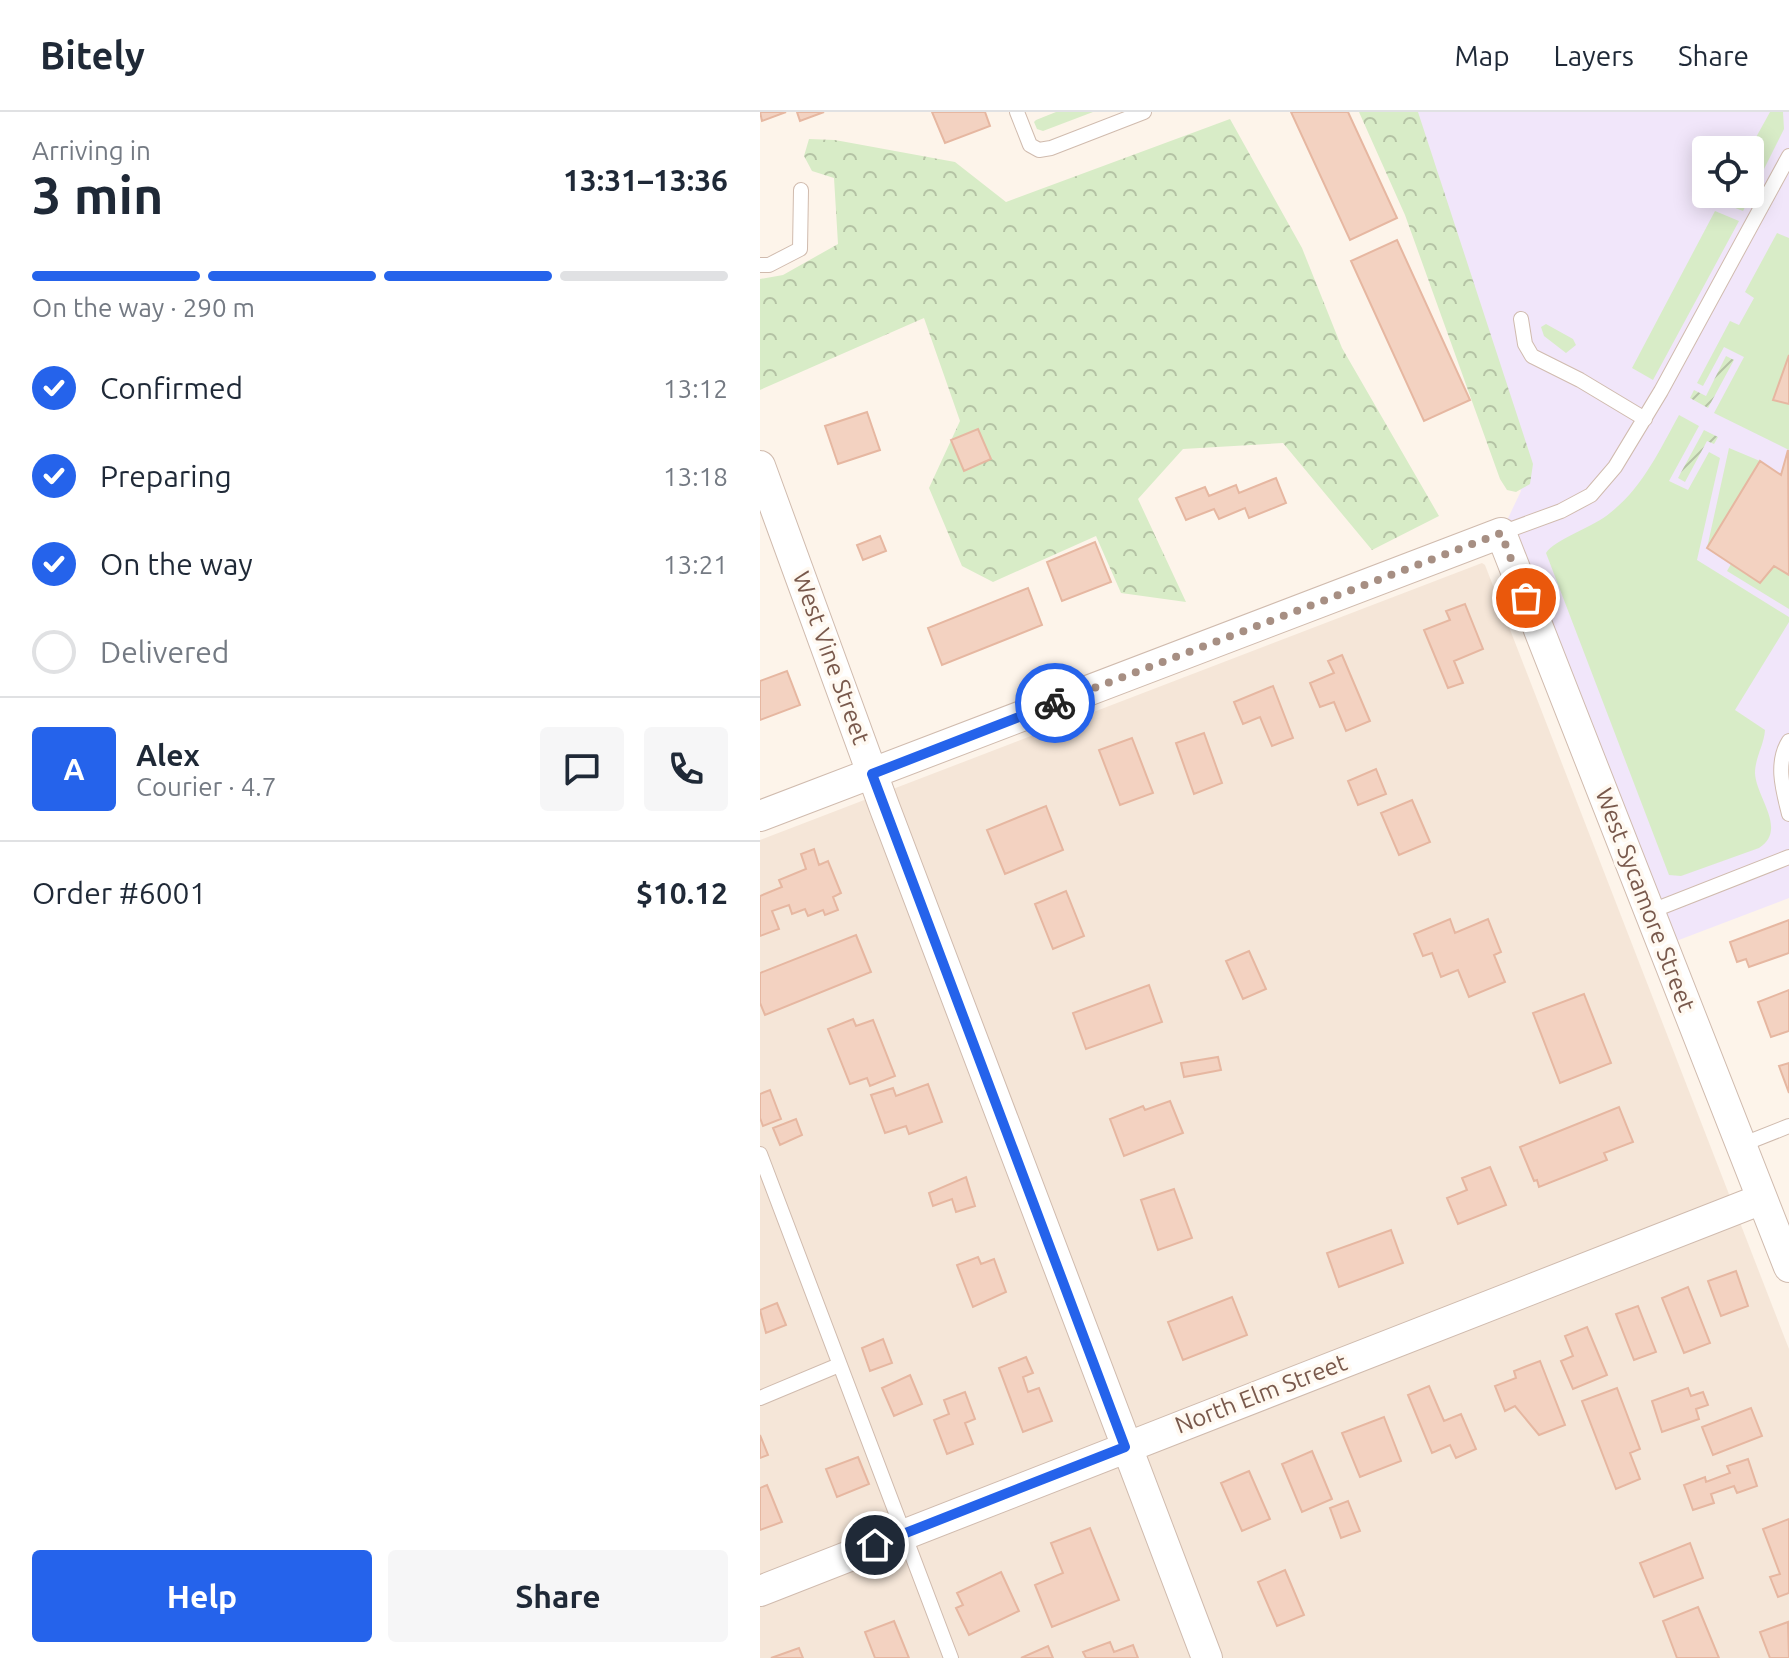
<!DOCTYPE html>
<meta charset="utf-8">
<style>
:root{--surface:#fff;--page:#f6f6f7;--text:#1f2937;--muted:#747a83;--line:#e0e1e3;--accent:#2563eb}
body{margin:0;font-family:Ubuntu,sans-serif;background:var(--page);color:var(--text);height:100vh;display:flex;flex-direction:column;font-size:30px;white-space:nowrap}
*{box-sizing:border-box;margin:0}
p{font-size:26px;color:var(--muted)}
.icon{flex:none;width:44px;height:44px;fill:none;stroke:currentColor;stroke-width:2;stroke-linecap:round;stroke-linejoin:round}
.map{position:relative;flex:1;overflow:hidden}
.details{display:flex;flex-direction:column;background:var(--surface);width:760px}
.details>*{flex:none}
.controls{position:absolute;left:932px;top:24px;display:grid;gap:16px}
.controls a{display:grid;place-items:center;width:72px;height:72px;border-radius:8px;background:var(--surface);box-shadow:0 4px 20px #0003;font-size:40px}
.pin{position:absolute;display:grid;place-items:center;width:68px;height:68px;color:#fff;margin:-34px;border:4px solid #fff;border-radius:50%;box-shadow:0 2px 8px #0007}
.courier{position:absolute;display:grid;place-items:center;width:80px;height:80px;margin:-40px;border:6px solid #2563eb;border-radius:50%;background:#fff;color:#222;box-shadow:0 2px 10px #0007}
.head em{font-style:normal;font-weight:700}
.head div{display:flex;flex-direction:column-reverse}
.head{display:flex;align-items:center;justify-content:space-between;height:136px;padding:0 32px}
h1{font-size:52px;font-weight:700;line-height:60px}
.bar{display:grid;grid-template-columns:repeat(4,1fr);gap:12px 8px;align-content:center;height:96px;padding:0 32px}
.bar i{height:10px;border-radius:6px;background:var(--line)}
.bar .current{background:var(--accent)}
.bar p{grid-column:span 4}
.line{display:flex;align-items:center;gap:20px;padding:0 32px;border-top:2px solid var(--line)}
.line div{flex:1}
.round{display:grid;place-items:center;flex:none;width:84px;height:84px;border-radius:8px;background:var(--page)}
ol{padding:0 32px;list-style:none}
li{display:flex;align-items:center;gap:24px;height:88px}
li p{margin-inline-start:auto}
li .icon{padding:8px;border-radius:50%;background:var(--accent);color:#fff;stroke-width:4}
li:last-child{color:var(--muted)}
li i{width:44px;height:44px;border:4px solid var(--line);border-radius:50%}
.cta{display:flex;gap:16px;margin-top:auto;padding:16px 32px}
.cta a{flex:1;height:92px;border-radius:8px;background:var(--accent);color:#fff;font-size:32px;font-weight:700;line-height:92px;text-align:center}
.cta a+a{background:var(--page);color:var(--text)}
header{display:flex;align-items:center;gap:48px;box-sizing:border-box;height:112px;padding:0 40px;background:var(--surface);border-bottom:2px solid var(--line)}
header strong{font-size:38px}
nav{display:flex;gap:44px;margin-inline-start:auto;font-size:28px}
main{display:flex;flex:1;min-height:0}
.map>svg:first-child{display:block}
</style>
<header>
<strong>Bitely</strong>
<nav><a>Map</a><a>Layers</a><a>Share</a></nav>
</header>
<main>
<section class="details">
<div class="head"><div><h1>3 min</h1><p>Arriving in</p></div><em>13:31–13:36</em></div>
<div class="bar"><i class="current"></i><i class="current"></i><i class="current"></i><i></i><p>On the way · 290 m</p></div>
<ol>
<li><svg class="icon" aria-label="check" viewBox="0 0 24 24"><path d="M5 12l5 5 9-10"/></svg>Confirmed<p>13:12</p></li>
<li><svg class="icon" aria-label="check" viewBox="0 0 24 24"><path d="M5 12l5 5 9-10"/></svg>Preparing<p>13:18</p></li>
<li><svg class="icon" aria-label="check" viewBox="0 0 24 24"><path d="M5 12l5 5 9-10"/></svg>On the way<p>13:21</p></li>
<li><i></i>Delivered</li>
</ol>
<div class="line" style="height:144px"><b class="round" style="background:var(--accent);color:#fff">A</b><div><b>Alex</b><p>Courier · 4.7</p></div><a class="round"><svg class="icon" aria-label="chat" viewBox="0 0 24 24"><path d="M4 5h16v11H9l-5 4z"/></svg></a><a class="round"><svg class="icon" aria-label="phone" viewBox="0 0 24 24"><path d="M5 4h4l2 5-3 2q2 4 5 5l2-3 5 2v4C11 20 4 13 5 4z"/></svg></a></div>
<div class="line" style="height:104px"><div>Order #6001</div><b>$10.12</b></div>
<div class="cta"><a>Help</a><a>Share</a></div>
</section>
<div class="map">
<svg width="1029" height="1546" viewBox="0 0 1029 1546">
<defs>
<pattern id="forest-crowns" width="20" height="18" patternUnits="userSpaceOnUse" patternTransform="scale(2)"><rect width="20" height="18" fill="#d8ecc7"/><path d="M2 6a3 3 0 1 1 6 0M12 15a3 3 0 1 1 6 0" fill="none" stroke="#b4c2a4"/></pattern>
<pattern id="garden-furrows" width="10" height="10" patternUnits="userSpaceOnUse" patternTransform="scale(2)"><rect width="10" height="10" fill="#d8ecc7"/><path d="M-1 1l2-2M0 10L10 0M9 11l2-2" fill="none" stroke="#b4c2a4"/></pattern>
</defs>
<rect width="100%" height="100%" fill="#fdf4ea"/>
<path fill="#f5e6d8" d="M722,451L725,453L1029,1237V1546H0V728Z"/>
<path fill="#f1e6fa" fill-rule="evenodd" d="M621,0H1029V786L903,834L741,421L761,379ZM946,38H990V82H946Z"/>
<path fill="#d8ecc7" d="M296,0H333L283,19L277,17L274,10L276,8Z
M1010,0H1023L1024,17L983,99L960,90L965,82H990L989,38Z
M955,99L979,109L893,268L872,256Z
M1017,121L1029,126V243L1013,287L1029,292V338L954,301L984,245L964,235L943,274L937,271L970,209L979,213L994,186L985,180Z
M786,212L813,227L816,233L806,241L784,224L781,215Z
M919,303L939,314L909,369L928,378L949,340L960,346L937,448L1029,505V510L975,598L1005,618C1004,633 995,646 995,661C996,686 1028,717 999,736L921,764L909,763L786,441C794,428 835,414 850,401C883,375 899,339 919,303Z
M969,336L1000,349L947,436Z
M971,452L1000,471L1014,454L1029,463V497L967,459Z"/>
<path fill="url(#forest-crowns)" d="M599,0H658L773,352L770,372L756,380L747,378L740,367L645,103Z
M470,7L542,136L582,236L679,404L612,438L523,331L423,337L378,387L426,490L361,481L336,424L233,470L202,454L169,376L200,309L164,206L0,278V167L23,163L78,132L74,66L52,59L44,44L49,27L75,28L195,50L246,90Z"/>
<path fill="url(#garden-furrows)" d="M966,244L974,248L948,296L930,286L934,278L946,284Z
M944,318L958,325L954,332L947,329L925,370L918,366Z"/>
<path fill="#f3d2c1" stroke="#e6b7a1" stroke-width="2" d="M0,0H26L2,9Z
M37,0H64L40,9Z
M172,0H225L230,14L185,31Z
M531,0H588L637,106L590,128Z
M637,128L710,288L664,309L591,149Z
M1029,243V292L1013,288Z
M107,300L120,338L78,352L65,314Z
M218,317L231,347L204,359L191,328Z
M1028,338L1029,463L1014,454L1000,471L947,436L1000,349L1021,363Z
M516,366L526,391L489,406L485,396L459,407L454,397L426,408L416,386L445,375L449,384L476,373L479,381Z
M120,424L126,439L103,448L97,433Z
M335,430L351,470L302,489L287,450Z
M268,476L282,513L182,553L168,516Z
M705,492L723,537L694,549L703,571L688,576L664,518L690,508L686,499Z
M582,543L610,609L586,619L574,590L560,595L550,571L574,561L568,549Z
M27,559L40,593L0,608V569Z
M513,574L533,626L512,634L500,605L483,612L474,590Z
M444,621L462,671L434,682L416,631Z
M372,626L393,681L360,693L339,638Z
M616,657L626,682L598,693L588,669Z
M652,688L670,730L639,743L621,701Z
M286,694L303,738L245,762L227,718Z
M54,737L59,753L68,749L81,781L73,785L78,798L65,803L63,798L48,804L45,797L32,802L29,793L12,799L19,817L0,824V784L22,775L19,768L46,757L41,742Z
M306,779L324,824L293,837L275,792Z
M690,807L695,821L728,807L741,840L734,843L745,870L709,885L698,858L681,865L672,841L663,844L654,822Z
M1029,808V841L989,855L986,847L977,850L970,830Z
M96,823L111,860L5,903L0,891V861Z
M489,839L506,877L483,887L466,849Z
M389,873L402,910L326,937L313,901Z
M1029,878V919L1011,925L998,890Z
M824,882L851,951L800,971L773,901Z
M93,907L96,914L113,908L135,964L110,974L107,966L90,972L68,917Z
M458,945L461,958L424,965L421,951Z
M1029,951V981L1019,954Z
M168,972L182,1010L149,1022L146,1014L125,1021L111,983L133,976L136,984Z
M10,978L21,1007L3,1014L0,1006V982Z
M410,989L423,1021L364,1044L350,1007L383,994L385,998Z
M859,995L873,1030L844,1041L847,1048L779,1075L777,1068L774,1069L760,1035Z
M36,1007L42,1023L20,1033L13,1016Z
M730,1055L746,1093L698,1112L687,1086L707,1078L702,1066Z
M206,1065L215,1094L196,1100L192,1087L173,1094L169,1081Z
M414,1077L432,1126L398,1138L381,1088Z
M631,1118L643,1151L579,1175L567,1141Z
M218,1145L221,1152L234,1147L246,1180L213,1195L197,1153Z
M976,1159L988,1194L961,1204L948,1169Z
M928,1175L950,1231L924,1241L902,1186Z
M472,1185L487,1223L423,1248L408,1210Z
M17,1191L26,1213L6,1221L0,1198Z
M878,1194L896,1240L874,1248L856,1202Z
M827,1215L847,1263L813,1277L801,1249L813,1244L805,1224Z
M123,1227L132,1251L110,1259L102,1236Z
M266,1245L273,1261L263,1265L268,1280L279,1276L292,1309L263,1320L239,1256Z
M780,1249L805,1313L779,1323L755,1294L745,1299L735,1274L756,1266L754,1259Z
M150,1263L162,1292L134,1304L122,1276Z
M669,1274L684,1309L701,1302L716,1337L696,1346L690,1333L672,1341L648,1283Z
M857,1276L880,1337L870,1341L880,1367L856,1377L822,1289Z
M928,1276L931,1284L943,1280L948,1293L936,1297L939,1307L902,1320L892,1289Z
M205,1280L215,1307L205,1311L213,1332L187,1342L174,1308L189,1302L184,1288Z
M991,1296L1002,1324L953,1343L942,1315Z
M624,1305L641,1349L600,1365L582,1321Z
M0,1323L8,1343L0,1346Z
M552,1339L572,1387L542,1400L522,1352Z
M98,1345L109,1372L77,1385L66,1357Z
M988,1347L997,1374L977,1381L974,1374L951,1382L954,1391L933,1398L924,1373L945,1365L946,1370L970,1361L967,1354Z
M489,1359L510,1407L482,1419L461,1371Z
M7,1373L22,1410L0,1418V1376Z
M588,1389L600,1419L581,1426L570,1396Z
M1029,1407V1481L1018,1485L1010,1465L1020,1462L1003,1417Z
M330,1416L359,1488L292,1515L275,1473L303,1461L291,1431Z
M930,1431L943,1466L894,1485L880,1451Z
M525,1458L544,1503L517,1514L498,1470Z
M241,1460L259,1499L209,1523L196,1496L203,1493L197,1481Z
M938,1495L959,1546H917L903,1509Z
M134,1509L149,1546H115L105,1520Z
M1028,1510L1029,1546H1010L1000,1520Z
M350,1530L354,1540L373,1533L378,1546H326L323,1540Z
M288,1534L293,1546H261Z
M39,1536L43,1546H11Z"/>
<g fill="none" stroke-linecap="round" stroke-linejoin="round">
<defs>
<path id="lane" d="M257,0L270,33L279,38L291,36L384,0
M0,153H9L40,137L41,78
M761,207L765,232L772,244L820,268L885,307
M741,421L801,399L831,383L855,355L901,279L1029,44
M1029,629C1015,651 1023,678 1029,702
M889,800L1029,745
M981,1033L1029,1014
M0,1042L191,1546
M0,1286L79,1253"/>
<path id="street" d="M0,354L124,694L447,1546
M0,704L741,421L1029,1155
M0,1479L1002,1087"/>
</defs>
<use href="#lane" stroke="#d0bbae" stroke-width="16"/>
<use href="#street" stroke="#d0bbae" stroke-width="32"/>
<use href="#lane" stroke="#fff" stroke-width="14"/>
<use href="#street" stroke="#fff" stroke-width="30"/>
</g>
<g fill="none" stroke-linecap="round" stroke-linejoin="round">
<path stroke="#a78f83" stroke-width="8" stroke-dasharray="0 14.4" d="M295,591L741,421L766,486"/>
<path stroke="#2563eb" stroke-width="10" d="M115,1433L365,1335L112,662L295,591"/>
</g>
<g text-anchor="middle" stroke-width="7" stroke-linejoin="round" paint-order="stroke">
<g font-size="24" fill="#79594c" stroke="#fff9f1">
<text transform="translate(71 546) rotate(70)" y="8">West Vine Street</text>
<text transform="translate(885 788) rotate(69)" y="8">West Sycamore Street</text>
<text transform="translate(501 1282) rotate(-21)" y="8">North Elm Street</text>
</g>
</g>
</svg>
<div class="controls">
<a><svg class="icon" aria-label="locate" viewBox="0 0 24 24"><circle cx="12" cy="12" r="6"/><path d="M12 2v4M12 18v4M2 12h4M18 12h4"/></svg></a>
</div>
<div class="pin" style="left:766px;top:486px;background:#ea580c"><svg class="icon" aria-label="bag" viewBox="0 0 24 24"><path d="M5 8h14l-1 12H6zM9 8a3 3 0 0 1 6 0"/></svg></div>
<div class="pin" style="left:115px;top:1433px;background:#1f2937"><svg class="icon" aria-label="home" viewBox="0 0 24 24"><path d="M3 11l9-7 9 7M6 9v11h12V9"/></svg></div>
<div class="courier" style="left:295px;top:591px"><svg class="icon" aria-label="bike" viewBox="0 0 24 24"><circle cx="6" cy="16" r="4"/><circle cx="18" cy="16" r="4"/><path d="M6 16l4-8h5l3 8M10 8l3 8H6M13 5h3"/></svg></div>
</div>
</main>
